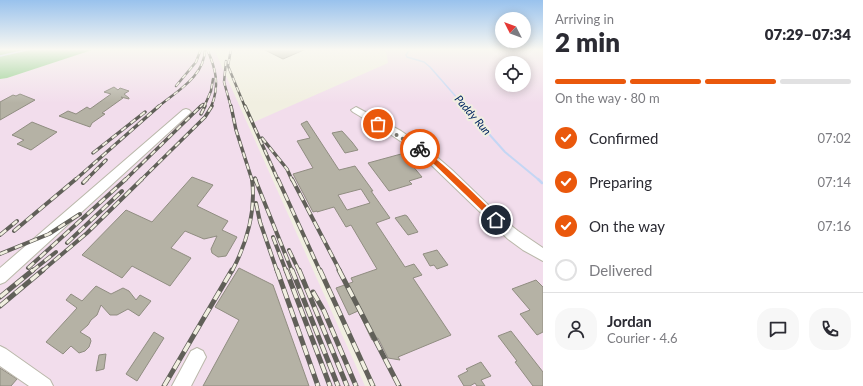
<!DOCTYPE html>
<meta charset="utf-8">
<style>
:root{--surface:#fff;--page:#f7f7f7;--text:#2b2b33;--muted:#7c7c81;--line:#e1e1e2;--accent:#ea580c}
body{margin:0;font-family:Lato,sans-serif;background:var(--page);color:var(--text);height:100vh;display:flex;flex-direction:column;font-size:15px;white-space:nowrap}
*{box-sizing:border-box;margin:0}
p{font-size:13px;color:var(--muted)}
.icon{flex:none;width:22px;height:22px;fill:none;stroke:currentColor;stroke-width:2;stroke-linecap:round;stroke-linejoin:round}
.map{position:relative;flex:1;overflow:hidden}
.side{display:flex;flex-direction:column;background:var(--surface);width:320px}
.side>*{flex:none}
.needle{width:26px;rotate:312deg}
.tools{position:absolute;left:495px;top:12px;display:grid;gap:8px}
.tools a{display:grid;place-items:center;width:36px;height:36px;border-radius:50%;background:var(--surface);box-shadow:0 2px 10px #0003;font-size:20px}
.pin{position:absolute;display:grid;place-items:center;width:34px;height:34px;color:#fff;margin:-17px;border:2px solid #fff;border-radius:50%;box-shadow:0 1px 4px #0007}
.courier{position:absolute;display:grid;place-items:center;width:40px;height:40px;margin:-20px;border:3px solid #ea580c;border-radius:50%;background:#fff;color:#222;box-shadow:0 1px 5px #0007}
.summary em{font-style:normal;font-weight:800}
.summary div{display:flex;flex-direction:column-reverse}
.summary{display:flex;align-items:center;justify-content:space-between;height:68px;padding:0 12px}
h1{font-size:26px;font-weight:800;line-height:30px}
.bar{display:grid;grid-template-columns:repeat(4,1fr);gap:6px 4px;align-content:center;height:48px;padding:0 12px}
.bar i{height:5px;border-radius:3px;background:var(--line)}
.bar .on{background:var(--accent)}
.bar p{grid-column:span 4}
.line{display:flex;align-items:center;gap:10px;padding:0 12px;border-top:1px solid var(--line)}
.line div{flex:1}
.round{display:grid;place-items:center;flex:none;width:42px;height:42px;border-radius:16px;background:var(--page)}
ol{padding:0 12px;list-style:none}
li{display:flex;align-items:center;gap:12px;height:44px}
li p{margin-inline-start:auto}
li .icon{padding:4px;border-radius:50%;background:var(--accent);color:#fff;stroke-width:4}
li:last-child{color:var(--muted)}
li i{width:22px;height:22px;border:2px solid var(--line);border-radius:50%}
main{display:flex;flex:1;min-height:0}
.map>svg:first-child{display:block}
</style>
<main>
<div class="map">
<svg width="543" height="386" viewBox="0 0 543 386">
<rect width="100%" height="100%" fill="#f1efe1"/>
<path fill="#f2ddec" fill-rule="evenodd" d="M95,49H214L365,386H0V79L7,78Z
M386,49H543V386H376L252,123L388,63ZM502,63H524V85H502Z"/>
<path fill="#8eca87" d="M0,49H95L7,78L0,79Z"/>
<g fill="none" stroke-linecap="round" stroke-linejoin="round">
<path stroke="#c4d6f4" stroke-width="1.5" d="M410,49L406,55L407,57L424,62L430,67L465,107
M0,56L31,49"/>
<path stroke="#c4d6f4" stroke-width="2" d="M464,106L505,152L539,180"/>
<path stroke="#c4d6f4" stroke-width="2.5" d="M538,179L542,183"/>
</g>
<path fill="#b5b2a5" stroke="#908d81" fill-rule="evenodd" d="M263,49H306L283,59Z
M114,87L118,90L120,88L129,91L124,94L129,98V99L121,97L123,98L102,113L105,114L92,123L90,127L59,116L68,111L76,114L87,107L90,109L111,94L104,92Z
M20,94L35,100L0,120V102L13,95L16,96Z
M307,121L339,170L355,166L373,191H371L390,218L376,223L405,267L414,264L422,275L413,278L451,335L398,357L400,360L388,358L378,338L372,340L358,311L349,315L336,288L353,282L351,278L377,269L351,225L346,227L334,207L317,212V211L313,212L293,174L313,168L297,141L310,138L301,124ZM361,189L370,203L347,210L338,195Z
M32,122L57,132L31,150L17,144L24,140L12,135Z
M342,131L352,142L358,150L345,153L332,133Z
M412,151L421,162L411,164L422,177L409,181L412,184L389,191L368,163Z
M192,177L213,185L197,206L228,221L222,230L237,237L226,256L218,257L212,253L211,249L217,236L204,239L185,231L171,248L191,258L170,286L132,266L122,278L82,255L126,210L152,222Z
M405,215L407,216L418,232L408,235L395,218Z
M437,250L448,265L437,269L434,265L430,266L423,254Z
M239,268L273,285L309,386H203L239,320L215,307Z
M536,280L543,287V332L537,335L520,314L530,310L512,289Z
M96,286L111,294L123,288L129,291L136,300L140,295L151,301L139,316L128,309L117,315H110L101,305L97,315L91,320L88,325L80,332L90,338L91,341L89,347L85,351L79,353L71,346L63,354L46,342L77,308L66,300L71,294L82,301Z
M511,331L543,372V386H533L515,362L517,361L498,336Z
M154,332L164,338L137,381L126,374Z
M106,354L104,369L96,371L99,355Z
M481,362L491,376L481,380L485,386H477L475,383L470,386H464L458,376L468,371L466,369Z
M0,368L17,379L11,386H0Z"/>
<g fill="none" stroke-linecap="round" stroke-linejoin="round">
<defs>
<path id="minor" d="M356,107L401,131L430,151L452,170L504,220L518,231L543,248V261L523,250L508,239L422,156L393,136L353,112L351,110Z
M186,109L189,110L191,112L189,114L5,282L0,284V268L183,110Z
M0,346L6,349L50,380L53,386H29L0,366Z
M197,348L203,351L206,357L191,386H172L191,351Z"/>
</defs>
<use href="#minor" stroke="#bab8aa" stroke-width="2"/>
<use href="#minor" fill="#fff" fill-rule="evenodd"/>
<defs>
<path id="rail-far3" d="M207,49C216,69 220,86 211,107
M231,49L228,66L245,107
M226,61L224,82L231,107
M176,86L196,62L201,49
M158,107C177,91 205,76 205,49
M200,107L203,104
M204,107L211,91L213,79"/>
<path id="rail-far2" d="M231,106L236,130L252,180
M245,106L278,180
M201,114L205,106
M262,138L287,169L292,180
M93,153L145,112
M255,178L256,180
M75,180L159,106
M86,180L106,160
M125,180L201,106
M141,180L205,117L212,106"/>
<path id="rail-far1" d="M255,179L292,271
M278,179L320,271
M292,179L340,271
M83,183L87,179
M256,203L260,222L277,271
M14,231L76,179
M0,235L17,221
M273,237L286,271
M67,243L122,191
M289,250L299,271
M0,254L49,234L80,214
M28,268L126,179
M32,271L56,252
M42,271L87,233L142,179
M232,271C247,243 256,210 252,179"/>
<path id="rail" d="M277,270L318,386
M286,270L330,386
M292,270L338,386
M299,270L347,386
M320,270L373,386
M339,270L399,386
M313,292L324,311L356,386
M0,297L33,270
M0,306L43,270
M164,386L232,270"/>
</defs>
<use href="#rail-far3" stroke="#616059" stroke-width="2.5"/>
<use href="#rail-far2" stroke="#616059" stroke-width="3.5"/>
<use href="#rail-far1" stroke="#616059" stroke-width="4"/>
<use href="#rail" stroke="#616059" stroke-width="5"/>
<use href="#rail-far3" stroke="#f1efe1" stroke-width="1.5" stroke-dasharray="5" stroke-linecap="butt"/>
<use href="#rail-far2" stroke="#f1efe1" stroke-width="2" stroke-dasharray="6" stroke-linecap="butt"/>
<use href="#rail-far1" stroke="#f1efe1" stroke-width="2.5" stroke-dasharray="8" stroke-linecap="butt"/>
<use href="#rail" stroke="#f1efe1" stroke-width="3.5" stroke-dasharray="10" stroke-linecap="butt"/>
</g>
<linearGradient id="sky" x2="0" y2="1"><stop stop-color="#99c2ed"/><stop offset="0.48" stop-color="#f9f8f2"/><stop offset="1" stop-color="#f9f8f2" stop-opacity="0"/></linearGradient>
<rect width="543" height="103" fill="url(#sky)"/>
<path fill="#ea580c" d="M418,148C428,147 488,207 499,218V222H494L434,164L418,150Z"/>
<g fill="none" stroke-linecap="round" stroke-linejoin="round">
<path stroke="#76756d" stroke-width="4" stroke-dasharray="0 7.2" d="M378,124L420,149"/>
</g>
<g text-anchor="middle" stroke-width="4" stroke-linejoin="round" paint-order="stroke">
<g font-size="11" font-style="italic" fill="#012561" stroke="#f1efe1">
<text transform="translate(473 115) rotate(49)" y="4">Paddy Run</text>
</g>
</g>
</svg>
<div class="tools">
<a><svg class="needle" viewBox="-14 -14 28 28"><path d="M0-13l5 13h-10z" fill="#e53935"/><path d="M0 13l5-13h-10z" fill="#7c7c81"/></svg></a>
<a><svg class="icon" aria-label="locate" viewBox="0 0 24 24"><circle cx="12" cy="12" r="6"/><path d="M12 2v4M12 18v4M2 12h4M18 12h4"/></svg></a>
</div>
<div class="pin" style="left:378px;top:124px;background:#ea580c"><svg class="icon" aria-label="bag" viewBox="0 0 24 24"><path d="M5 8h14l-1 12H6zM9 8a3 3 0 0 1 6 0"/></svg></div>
<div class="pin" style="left:496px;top:220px;background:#1f2937"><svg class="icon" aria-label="home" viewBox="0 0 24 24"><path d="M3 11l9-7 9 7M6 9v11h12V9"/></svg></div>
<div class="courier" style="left:420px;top:149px"><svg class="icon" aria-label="bike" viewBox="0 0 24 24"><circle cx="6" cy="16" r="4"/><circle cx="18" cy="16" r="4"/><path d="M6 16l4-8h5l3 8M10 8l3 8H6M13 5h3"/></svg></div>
</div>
<section class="side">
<div class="summary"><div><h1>2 min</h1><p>Arriving in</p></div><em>07:29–07:34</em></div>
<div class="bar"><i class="on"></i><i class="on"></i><i class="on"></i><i></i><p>On the way · 80 m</p></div>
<ol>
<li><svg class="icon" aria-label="check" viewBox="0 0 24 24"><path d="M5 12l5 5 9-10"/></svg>Confirmed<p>07:02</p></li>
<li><svg class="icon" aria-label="check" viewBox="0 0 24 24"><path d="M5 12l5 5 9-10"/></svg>Preparing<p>07:14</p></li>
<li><svg class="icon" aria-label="check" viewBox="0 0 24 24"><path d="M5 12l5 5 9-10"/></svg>On the way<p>07:16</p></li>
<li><i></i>Delivered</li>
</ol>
<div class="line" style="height:72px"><a class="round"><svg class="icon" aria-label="person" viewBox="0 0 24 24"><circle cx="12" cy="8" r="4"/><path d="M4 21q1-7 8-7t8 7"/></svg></a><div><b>Jordan</b><p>Courier · 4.6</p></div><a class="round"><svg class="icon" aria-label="chat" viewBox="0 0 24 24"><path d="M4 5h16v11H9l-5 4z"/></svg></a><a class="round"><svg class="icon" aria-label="phone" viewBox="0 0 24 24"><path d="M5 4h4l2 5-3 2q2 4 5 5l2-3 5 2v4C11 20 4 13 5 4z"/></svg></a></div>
</section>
</main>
